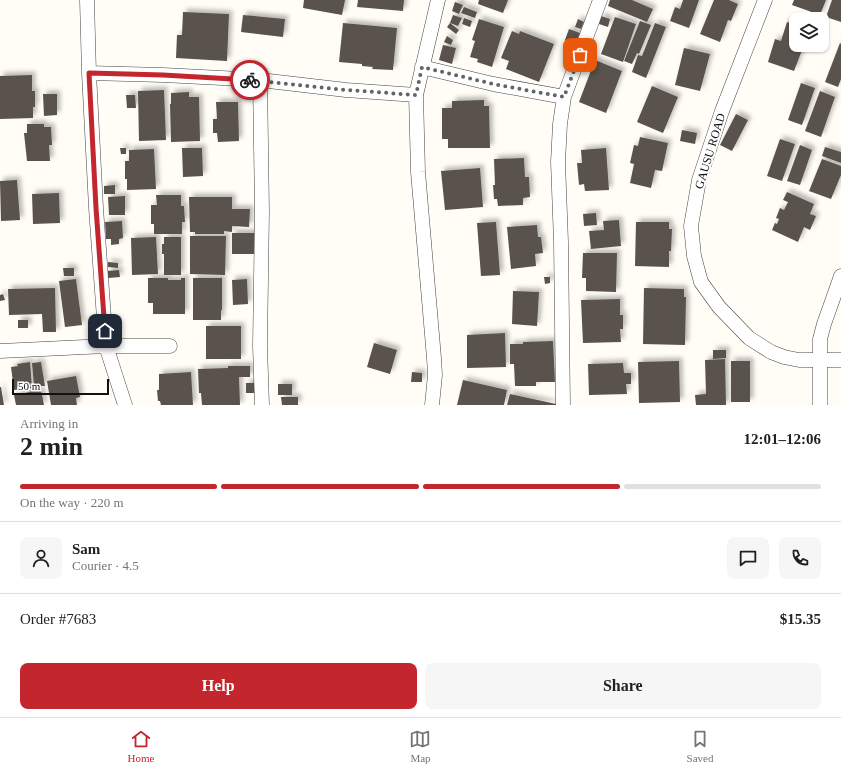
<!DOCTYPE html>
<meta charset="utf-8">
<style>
:root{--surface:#fff;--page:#f6f6f6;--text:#202124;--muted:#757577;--line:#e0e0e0;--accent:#c4262e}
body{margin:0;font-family:Georgia,serif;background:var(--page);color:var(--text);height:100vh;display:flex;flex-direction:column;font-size:15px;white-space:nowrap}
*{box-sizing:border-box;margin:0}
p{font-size:13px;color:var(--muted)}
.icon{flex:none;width:22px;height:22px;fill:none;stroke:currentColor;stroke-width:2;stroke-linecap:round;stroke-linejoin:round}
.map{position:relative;height:405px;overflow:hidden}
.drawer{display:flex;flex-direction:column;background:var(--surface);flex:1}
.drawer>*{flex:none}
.fabs{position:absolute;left:789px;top:12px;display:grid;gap:8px}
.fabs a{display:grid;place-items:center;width:40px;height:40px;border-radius:8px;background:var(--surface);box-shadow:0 1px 3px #0004;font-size:20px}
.scale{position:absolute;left:12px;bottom:10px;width:97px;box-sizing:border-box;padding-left:4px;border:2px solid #111;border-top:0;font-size:11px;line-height:14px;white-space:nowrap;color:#111;-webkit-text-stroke:3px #fff;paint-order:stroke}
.pin{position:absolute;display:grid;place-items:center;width:34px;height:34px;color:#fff;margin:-17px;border-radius:8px;box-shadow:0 2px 6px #0006}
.courier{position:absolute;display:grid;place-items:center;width:40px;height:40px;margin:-20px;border:3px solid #c4262e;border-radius:50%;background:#fff;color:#222;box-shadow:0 1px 5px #0007}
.headline em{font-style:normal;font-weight:700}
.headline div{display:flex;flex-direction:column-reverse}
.headline{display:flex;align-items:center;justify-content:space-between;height:68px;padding:0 20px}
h1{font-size:26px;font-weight:700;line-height:30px}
.bar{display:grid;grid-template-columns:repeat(4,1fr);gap:6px 4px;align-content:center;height:48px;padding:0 20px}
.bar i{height:5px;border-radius:3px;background:var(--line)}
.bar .on{background:var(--accent)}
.bar p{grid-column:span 4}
.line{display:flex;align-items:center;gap:10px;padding:0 20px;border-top:1px solid var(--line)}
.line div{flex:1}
.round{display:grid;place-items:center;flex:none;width:42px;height:42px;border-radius:8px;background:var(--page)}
.primary-button{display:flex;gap:8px;margin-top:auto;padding:8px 20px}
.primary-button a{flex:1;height:46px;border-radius:8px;background:var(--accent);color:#fff;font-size:16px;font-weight:700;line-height:46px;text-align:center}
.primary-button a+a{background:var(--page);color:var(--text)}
.tab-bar{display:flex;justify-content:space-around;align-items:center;height:56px;border-top:1px solid var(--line);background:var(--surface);font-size:11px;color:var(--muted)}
.tab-bar a{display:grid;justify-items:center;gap:2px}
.tab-bar .on{color:var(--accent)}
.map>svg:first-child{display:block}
</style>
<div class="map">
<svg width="841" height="405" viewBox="0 0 841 405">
<defs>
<filter id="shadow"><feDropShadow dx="3.5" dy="-3.5" stdDeviation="2" flood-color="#0004"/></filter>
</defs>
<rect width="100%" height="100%" fill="#fffdf5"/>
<path fill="#5a524d" filter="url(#shadow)" d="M304,0H345L342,15L303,8Z
M358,0H404L403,11L357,7Z
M479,0H508L503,13L478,4Z
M610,0H632L653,9L647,22L608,6Z
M683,0H699L689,28L670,21L675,7L680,9Z
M714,0H729L738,4L731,21L728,20L720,42L700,34Z
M794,0H826L820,15L792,5Z
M832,0H841V22L826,17Z
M455,2L463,5L459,14L452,11Z
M464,7L477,12L475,18L461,13Z
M183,12L229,14L227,61L176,58L177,35H182Z
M243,15L285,19L283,37L241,32Z
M453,15L462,18L458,26L450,23Z
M601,16L610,19L608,27L599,24Z
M615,17L636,24L623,62L601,54Z
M464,18L472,21L470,27L462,24Z
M479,19L504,27L492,67L477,62L478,59L470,57L475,41L472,40Z
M578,19L584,22L581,29L575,27Z
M640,21L651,25L639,54L637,53L632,64L624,61Z
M787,22L796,25V45H804L794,71L768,62L775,39L781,41Z
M343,23L397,28L393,70L372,69L373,67L362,66V64L339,62Z
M450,23L459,30L456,34L447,27Z
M655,23L666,27L646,78L632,72L638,55L642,56Z
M569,29L580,33L575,44L565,40Z
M512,31L519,34L520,31L554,44L539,82L506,69L509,61L501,58Z
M447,36L453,40L451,45L444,42Z
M840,43L841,44V79L838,87L825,82Z
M443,45L456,48L452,64L439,60Z
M684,48L710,54L700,91L675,85Z
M595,60L622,71L606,113L579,102Z
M32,75V91H35V107H33V118L0,119V76Z
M801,83L815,88L802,125L788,120Z
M652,86L678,97L663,133L637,122Z
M164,90L166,140L139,141L138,91Z
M820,91L835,97L821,137L805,131Z
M189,92V97H199L200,141L171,142L170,104H171V93Z
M43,94H57V115L44,116Z
M126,95H135L136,108H127Z
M484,100V106H489L490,148H448V139H442V108H452V101Z
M216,102H238L239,141L218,142L217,133H213V119H217Z
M736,114L748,120L732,151L720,145Z
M27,124H44V127H51L52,145H49L50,161H27L24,133H27Z
M682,130L697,133L695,144L680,141Z
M640,137L668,143L662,171L655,170L651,188L630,183L634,164L630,163L634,145L638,146Z
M780,139L795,144L782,181L767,176Z
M800,145L812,150L800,185L787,181Z
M825,147L841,152V163L822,156Z
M120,148H126V154H121Z
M182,148H202L203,176L183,177Z
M606,148L609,190L585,191L584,184L579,185L577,163H582L581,150Z
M154,149L156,189L127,190V179H125V161H129V150Z
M524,158L525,177H529L530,197L523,198V205L498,206L497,199H494L493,185H495L494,159Z
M822,159L841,166V175L831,199L809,191Z
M480,168L483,207L445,210L441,171Z
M17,180L20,220L1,221L0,181Z
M115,185V194H104V186Z
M787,192L814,204L810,214L816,216L810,230L804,227L798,242L772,230L775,223L777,224L779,219L776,218L780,208L784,210L788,202L783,200Z
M59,193L60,223L33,224L32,194Z
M156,195H181V206H184L185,222H182V234H154V224H151V205H157Z
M125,196V215H109L108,197Z
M189,197H232V209H250L249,227L232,226V232L224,231V234H195V232H190Z
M596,213L597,225L584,226L583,214Z
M619,220L621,246L591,249L589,231L604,230L603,221Z
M122,221L123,238L119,239V244L111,245V239H106L105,222Z
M496,222L500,275L481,276L477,223Z
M636,222H669V229H672L671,251H669V267L635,266Z
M537,225L538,237H541L543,253L535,254L536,266L511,269L507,227Z
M232,233H255V254H232Z
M190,236H226L225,275L190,274Z
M156,237L158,274L132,275L131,238Z
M164,237H181V275H164V254H162V244H164Z
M583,253H617L616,292L586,291V278H582Z
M108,262L118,263V268L108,267Z
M63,268H74V276H64Z
M119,270L120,277L108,278L107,271Z
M544,277H550V283L545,284Z
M148,278H168V280H181V278H185V314H153V303H148Z
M193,278H222V310H221V320H193Z
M76,279L82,325L65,327L59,281Z
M247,279L248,304L233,305L232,280Z
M55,288L56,332H43L42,314L9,315L8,289Z
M644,288L684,289V297H686L685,345L643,344Z
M513,291L539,292L537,326L512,324Z
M3,294L5,300L0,301V295Z
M620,299V315H623V329H620L621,342L583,343L581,300Z
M18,320H28V328H18Z
M206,326H241V359H206Z
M505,333L506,367L467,368V335Z
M553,341L555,382H536V386H515L514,364H510V344H523V342Z
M374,343L397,350L390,374L367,367Z
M713,350H726V358L713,359Z
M725,359L726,405H696L695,395L706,394L705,360Z
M679,361L680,402L639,403L638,362Z
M731,361H750V402H731Z
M30,362L32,388L14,390L11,367L18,366L17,364Z
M41,362L45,386H34L32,363Z
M623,363L624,373H631V384H626L627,394L589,395L588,364Z
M228,366H250V377H239L240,405H202L201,393H199L198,369L228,368Z
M191,372L193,405H161L160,401H158L157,390H159V374Z
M412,372L422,373V382H411Z
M76,376L80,397L76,398L77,405H51L47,381Z
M463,380L507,390L504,405H457Z
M246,383H255V393H246Z
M278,384H292V395H278Z
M0,387H1L4,405H0Z
M36,389L37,391L41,390L44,405H16L14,395L30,392V390Z
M510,394L556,404V405H507Z
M281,397H298V405H282Z"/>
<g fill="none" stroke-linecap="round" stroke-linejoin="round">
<defs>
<path id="street" d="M87,0L89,73L96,208L106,346L125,405
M765,0L722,111L699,180L691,226L694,256L701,282L719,307L749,338L771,352L784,357L799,360H841
M422,67L493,84L564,97
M89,73L163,75L260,80L346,90L416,95
M260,80L262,211L260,346L262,405
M0,351L106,346H170
M432,405L435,375L434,358L418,172L416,95L438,0
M563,405L561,242L558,162L560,124L564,97L600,0
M820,405V339L824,324L841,276"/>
</defs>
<use href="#street" stroke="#444" stroke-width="15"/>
<use href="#street" stroke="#fff" stroke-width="14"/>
</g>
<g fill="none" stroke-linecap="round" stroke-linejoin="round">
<path stroke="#646461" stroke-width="4" stroke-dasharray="0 7.2" d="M250,80L346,90L416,95L422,67L493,84L564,97L580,55"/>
<path stroke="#c4262e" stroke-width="5" d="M105,331L96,208L89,73L163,75L250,80"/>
</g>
<g text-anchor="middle" stroke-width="4" stroke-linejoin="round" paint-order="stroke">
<g font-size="12" fill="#111" stroke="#fff">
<text transform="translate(710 151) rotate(-73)" y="4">GAUSU ROAD</text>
</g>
</g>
</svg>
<div class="fabs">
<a><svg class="icon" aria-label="layers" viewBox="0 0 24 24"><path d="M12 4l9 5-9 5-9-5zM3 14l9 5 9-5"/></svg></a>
</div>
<div class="scale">50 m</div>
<div class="pin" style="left:580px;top:55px;background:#ea580c"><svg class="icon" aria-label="bag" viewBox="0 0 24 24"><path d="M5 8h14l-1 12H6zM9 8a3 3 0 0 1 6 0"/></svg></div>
<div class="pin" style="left:105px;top:331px;background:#1f2937"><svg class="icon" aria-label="home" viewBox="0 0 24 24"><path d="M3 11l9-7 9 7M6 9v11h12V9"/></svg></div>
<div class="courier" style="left:250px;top:80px"><svg class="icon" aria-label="bike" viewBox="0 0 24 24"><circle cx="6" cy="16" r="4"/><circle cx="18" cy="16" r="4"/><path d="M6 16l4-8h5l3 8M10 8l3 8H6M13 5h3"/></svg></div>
</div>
<section class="drawer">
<div class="headline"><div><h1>2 min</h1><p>Arriving in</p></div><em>12:01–12:06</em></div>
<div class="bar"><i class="on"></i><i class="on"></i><i class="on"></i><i></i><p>On the way · 220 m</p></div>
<div class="line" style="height:72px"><a class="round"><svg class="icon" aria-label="person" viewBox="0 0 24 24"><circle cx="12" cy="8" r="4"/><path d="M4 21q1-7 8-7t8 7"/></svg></a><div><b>Sam</b><p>Courier · 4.5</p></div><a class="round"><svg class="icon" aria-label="chat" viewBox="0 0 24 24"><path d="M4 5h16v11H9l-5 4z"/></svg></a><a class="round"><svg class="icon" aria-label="phone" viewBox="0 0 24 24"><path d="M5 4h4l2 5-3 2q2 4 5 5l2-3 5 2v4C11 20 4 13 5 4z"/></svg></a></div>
<div class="line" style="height:52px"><div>Order #7683</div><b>$15.35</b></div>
<div class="primary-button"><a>Help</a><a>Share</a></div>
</section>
<nav class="tab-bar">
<a class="on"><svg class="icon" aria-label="home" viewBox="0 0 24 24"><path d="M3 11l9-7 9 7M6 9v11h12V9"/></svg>Home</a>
<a><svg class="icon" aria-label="map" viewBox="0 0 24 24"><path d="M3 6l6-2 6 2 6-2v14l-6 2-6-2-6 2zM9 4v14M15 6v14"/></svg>Map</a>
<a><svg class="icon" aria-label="saved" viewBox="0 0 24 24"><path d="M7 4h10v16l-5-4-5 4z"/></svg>Saved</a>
</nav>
